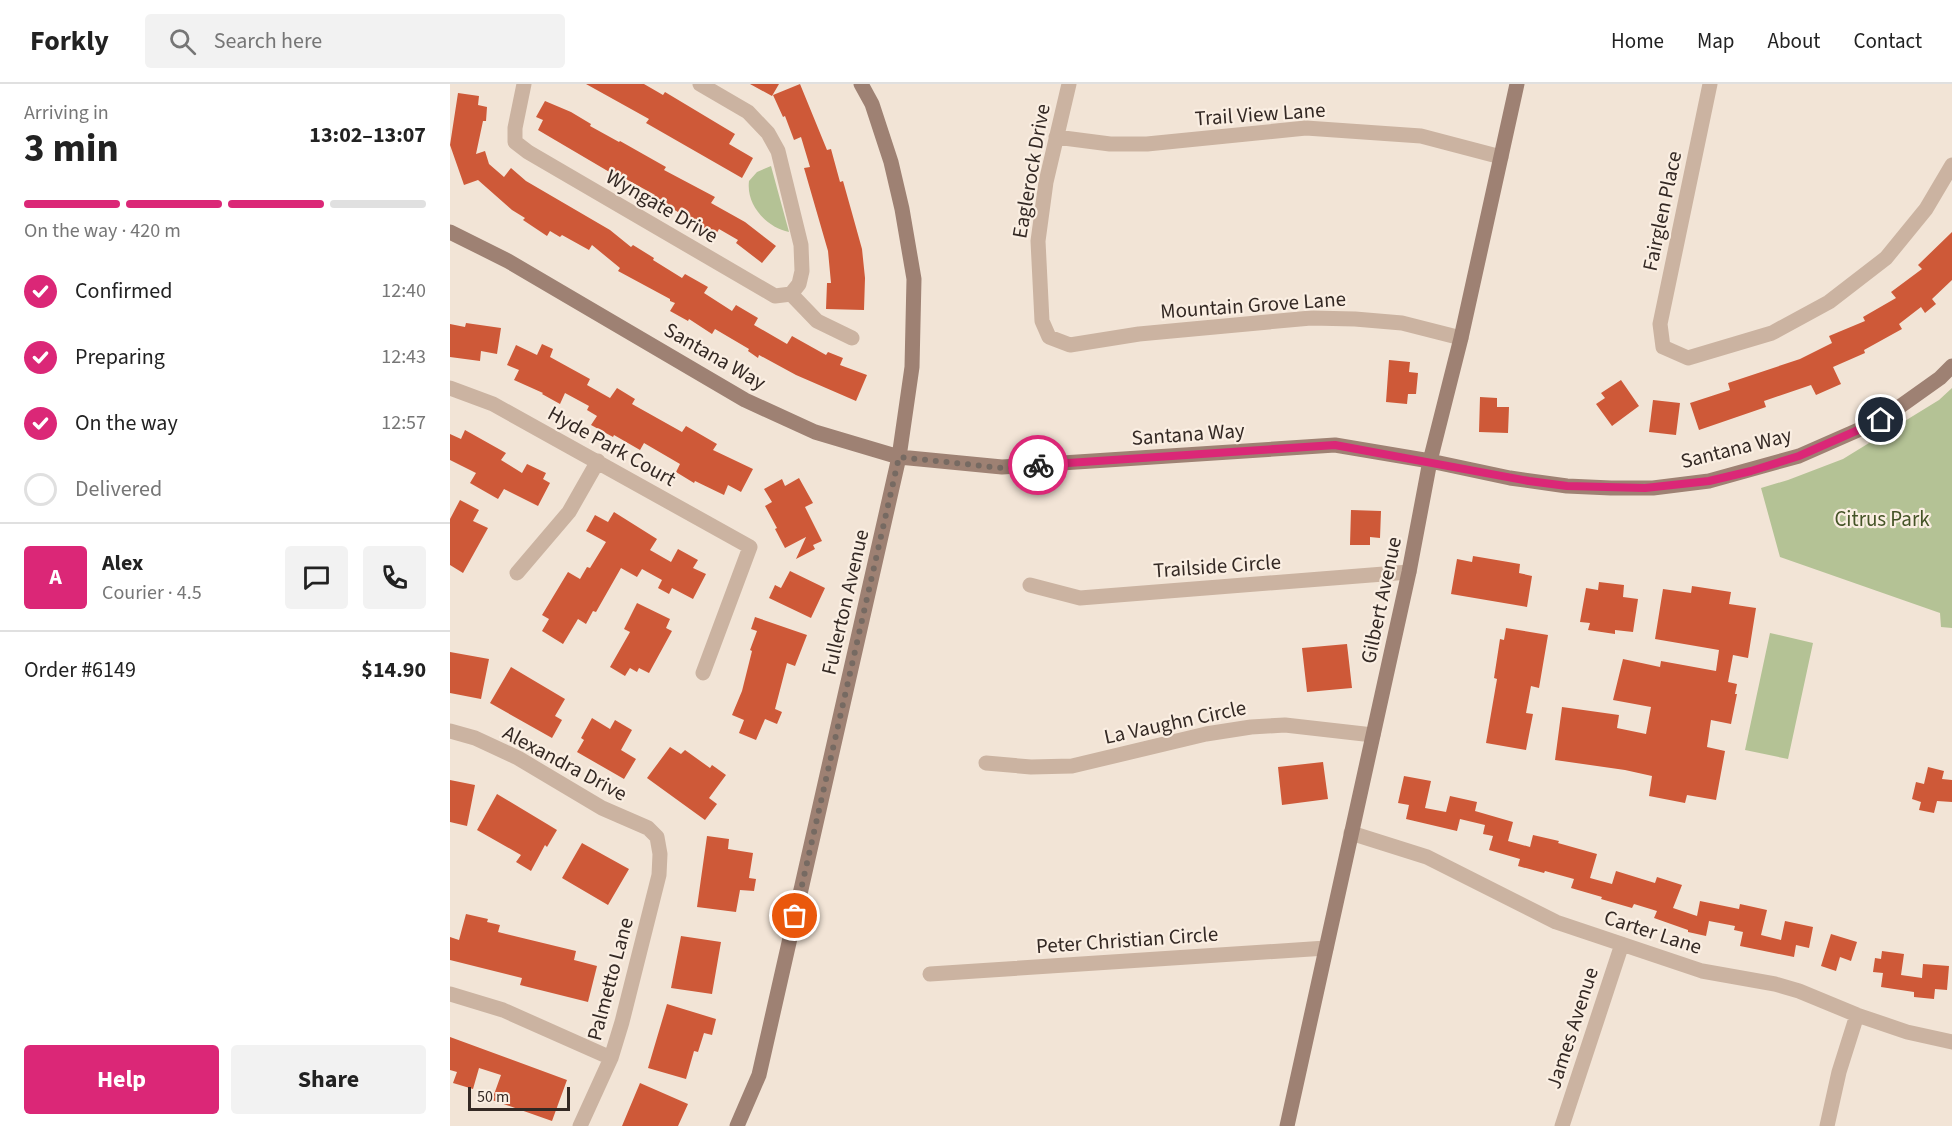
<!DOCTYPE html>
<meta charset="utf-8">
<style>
:root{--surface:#fff;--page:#f2f2f2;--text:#222;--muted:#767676;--line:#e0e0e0;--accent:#db2777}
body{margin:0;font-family:"Source Sans 3",sans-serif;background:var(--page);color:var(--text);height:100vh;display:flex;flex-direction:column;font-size:22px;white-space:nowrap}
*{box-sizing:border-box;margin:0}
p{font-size:20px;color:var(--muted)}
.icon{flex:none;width:33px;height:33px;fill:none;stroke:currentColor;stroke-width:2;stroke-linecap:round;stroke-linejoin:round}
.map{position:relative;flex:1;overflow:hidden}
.details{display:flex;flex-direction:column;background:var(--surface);width:450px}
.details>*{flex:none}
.scale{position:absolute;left:18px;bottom:15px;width:102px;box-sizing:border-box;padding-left:6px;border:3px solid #342924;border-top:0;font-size:16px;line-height:21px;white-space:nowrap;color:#342924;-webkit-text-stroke:4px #faeee2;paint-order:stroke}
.pin{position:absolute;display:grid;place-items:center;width:51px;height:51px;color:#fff;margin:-26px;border:3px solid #fff;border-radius:50%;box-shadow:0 2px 6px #0007}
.courier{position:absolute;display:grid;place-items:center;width:60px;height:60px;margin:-30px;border:4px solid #db2777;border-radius:50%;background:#fff;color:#222;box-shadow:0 2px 8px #0007}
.overview em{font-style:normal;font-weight:700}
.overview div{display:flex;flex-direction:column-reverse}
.overview{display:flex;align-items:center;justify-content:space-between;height:102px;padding:0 24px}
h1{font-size:39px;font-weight:700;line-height:45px}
.bar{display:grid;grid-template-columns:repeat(4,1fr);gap:9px 6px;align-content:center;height:72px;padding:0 24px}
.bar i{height:8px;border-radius:4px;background:var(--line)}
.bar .active{background:var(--accent)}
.bar p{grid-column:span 4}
.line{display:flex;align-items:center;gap:15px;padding:0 24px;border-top:2px solid var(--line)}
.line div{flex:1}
.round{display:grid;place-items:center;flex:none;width:63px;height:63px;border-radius:6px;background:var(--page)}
ol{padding:0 24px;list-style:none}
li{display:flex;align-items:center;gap:18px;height:66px}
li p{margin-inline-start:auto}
li .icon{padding:6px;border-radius:50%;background:var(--accent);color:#fff;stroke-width:4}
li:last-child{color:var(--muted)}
li i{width:33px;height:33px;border:3px solid var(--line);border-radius:50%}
.primary-button{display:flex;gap:12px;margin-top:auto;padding:12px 24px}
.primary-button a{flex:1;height:69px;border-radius:6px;background:var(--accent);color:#fff;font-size:24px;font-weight:700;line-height:69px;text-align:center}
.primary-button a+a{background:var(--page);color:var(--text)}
header{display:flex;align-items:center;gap:36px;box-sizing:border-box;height:84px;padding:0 30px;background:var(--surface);border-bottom:2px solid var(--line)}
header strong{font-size:28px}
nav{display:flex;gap:33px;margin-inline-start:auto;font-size:21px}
.search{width:420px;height:54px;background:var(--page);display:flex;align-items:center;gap:15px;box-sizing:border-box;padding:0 21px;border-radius:6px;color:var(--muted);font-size:22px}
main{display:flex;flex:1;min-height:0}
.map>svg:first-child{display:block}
</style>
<header>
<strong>Forkly</strong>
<div class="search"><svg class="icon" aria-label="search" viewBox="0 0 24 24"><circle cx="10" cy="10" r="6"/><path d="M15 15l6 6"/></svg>Search here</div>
<nav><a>Home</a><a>Map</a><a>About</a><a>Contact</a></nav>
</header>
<main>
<section class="details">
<div class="overview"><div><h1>3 min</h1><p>Arriving in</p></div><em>13:02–13:07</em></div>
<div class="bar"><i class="active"></i><i class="active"></i><i class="active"></i><i></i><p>On the way · 420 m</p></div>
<ol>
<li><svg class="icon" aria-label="check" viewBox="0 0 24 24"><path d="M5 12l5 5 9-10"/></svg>Confirmed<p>12:40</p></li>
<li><svg class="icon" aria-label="check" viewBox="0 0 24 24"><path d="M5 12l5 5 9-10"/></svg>Preparing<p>12:43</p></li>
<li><svg class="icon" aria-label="check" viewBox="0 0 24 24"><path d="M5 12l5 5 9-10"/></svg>On the way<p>12:57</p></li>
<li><i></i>Delivered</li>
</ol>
<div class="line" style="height:108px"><b class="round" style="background:var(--accent);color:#fff">A</b><div><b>Alex</b><p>Courier · 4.5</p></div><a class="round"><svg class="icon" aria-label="chat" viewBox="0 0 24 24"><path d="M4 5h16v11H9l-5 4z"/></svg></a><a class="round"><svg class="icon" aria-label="phone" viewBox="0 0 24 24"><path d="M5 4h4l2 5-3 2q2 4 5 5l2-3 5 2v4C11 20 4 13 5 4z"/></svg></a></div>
<div class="line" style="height:78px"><div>Order #6149</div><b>$14.90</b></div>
<div class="primary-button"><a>Help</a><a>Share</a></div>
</section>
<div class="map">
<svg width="1502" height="1042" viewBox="0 0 1502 1042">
<rect width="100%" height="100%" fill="#f2e4d6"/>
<path fill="#b4c295" d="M321,82L339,148C316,143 296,121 299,97L307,88Z
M1502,304V544L1491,543L1490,529L1330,473L1311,404L1338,396L1393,375L1489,316Z
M1320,549L1363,559L1338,675L1295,666Z"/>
<path fill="#ce5938" d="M136,0H194L213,11L215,8L285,50L279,60L303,74L292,94L196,39L199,35Z
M300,0H329L322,12Z
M350,0L377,66L381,65L390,98L393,97L402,129L412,165L415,194L414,226L376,225L377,199H381L378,167L354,84L360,83L351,53L344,56L335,32L333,33L323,11Z
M8,9L29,12L28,21L37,23L36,37H33L26,70L35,67L39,80L54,93L61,84L76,97L160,146L181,163L183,161L204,174L203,176L232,194L235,190L258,203L254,209L282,227L286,221L308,234L304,241L337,260L342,252L376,271L378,268L393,274L390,281L417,291L406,317L346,291L309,271L308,274L298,267L299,265L265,245L262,250L239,235L238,237L220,227L225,219L220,217V215L168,187L170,184L142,161L139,166L112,151L110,153L100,147L97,152L73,136L75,134L62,126L28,96L14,101L0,61Z
M95,17L121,28L141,40L140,42L169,58L170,57L216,83L214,86L265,113L261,119L295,138L326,162L312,179L286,159L288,156L269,145L264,154L250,147L253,143L203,113L205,111L174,94L173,96L88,46L93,36L86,33Z
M1502,148V196L1482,215L1486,220L1475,229L1471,223L1449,240L1452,245L1414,266L1415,269L1383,283L1391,300L1366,311L1361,301L1314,317L1316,323L1249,346L1240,319L1280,306L1278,299L1350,275L1382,259L1379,252L1415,237L1413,233L1446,214L1441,208L1472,185L1468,181Z
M16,239L51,244L47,270L31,267L30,277L0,273V240L15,243Z
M92,260L103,265L100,273L140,295L137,301L160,314L167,304L185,315L182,320L232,348L236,342L267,360L263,366L303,385L291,408L278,401L274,411L245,397L244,399L226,388L230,380L194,359L190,366L164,351L163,353L141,341L147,332L137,326L139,322L115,309L110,320L92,310L93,309L64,296L69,286L57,281L66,261L87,271Z
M939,276L960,278L959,288L968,289L966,310H958L957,320L936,318Z
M1171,296L1189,322L1162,342L1146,320L1155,314L1151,309Z
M1030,313L1047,314V323H1059L1058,349L1029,348Z
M1203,316L1230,319L1226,351L1199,348Z
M15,346L56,369L51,376L72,389L77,380L96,389L93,395L100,399L88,422L54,405L48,415L20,399L26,389L0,376V350L11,355Z
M349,394L363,419L355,423L372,457L363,461L365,465L346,475L356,453L335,464L325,445L327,444L315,422L322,418L314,405L332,395L335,402Z
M10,416L29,426L23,437L38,444L13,489L0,481V435Z
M901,426L931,427L930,454L920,453V461H900Z
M164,428L207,455L200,466L221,478L228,465L248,476L243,484L256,490L243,515L222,504L219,510L208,504L212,496L192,485L187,493L171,484L146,528L143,527L136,540L128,535L113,560L92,547L99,535L92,531L118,488L130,495L137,483L140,484L156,458L136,447L145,431L158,438Z
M1023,472L1070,480L1069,489L1082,492L1077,523L1001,510L1007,475L1022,478Z
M340,487L375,504L361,534L319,514L325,501L331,504Z
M1149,498L1174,501L1173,513L1188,515L1183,548L1165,546V550L1138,546L1140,539L1130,538L1136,504L1148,506Z
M1242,502L1281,508L1279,520L1306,524L1298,574L1283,571L1278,598L1287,600L1285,610H1287L1281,640L1261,636L1257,663L1275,667L1266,716L1237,711L1235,719L1199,712L1202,692L1175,686L1105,676L1112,623L1169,631L1167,644L1196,650L1201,623L1163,616L1173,575L1210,583L1211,577L1266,587L1269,566L1205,555L1213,505L1241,509Z
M187,519L220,535L216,544L222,547L199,589L189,584L187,588L180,584L175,592L160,583L180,548L174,545Z
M305,533L357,551L345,582L337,579L325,625L332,628L327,640L315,635L306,656L289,649L294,636L282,631L292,607L302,567L300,566L307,547L301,545Z
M1056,544L1098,551L1089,604L1081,602L1076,629L1083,630L1076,666L1036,659L1047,595L1044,594L1050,555L1054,556Z
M897,560L902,604L857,608L852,564Z
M0,568L39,575L31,615L0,609Z
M61,583L115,615L105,632L112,636L102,654L40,619Z
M142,634L160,645L165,636L182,646L171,666L186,675L174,695L127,668L134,656L131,654Z
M220,663L231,670L235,666L260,684L262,681L276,691L259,714L267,720L255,736L197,694Z
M873,678L878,715L832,721L828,683Z
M1478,683L1494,687L1492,695L1502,696V718L1487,717L1484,729L1469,726L1471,718L1462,715L1466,698L1474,700Z
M954,692L981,697L975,724L996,728L1000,712L1027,718L1025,727L1063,738L1058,757L1080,763L1083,751L1109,757L1108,759L1147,770L1140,794L1162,800L1166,787L1205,799L1207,793L1232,801L1223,824L1247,832L1250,817L1289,825L1290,820L1317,826L1311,851L1331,856L1335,837L1363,843L1359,864L1346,861L1344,873L1290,862L1293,848L1284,846L1285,842L1259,837L1256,852L1238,848V846L1204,834L1207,827L1184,820L1182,824L1151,815L1152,813L1121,804L1124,795L1095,787L1094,789L1068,782L1070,775L1039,766L1043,752L1033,750L1035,741L1010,735L1007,747L956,735L959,721L948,719Z
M0,696L25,701L17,742L0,738Z
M47,710L107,746L97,763L95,761L81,787L66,778L71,771L27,746Z
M257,752L279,755L278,765L303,769L299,794L306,795L304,807L290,806L286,828L247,823Z
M132,759L179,785L158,821L112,794Z
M16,830L38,835L37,838L50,841L48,848L126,867L124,876L147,882L138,918L70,901L72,894L0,876V853L9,856Z
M1381,850L1407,858L1401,877L1390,873L1386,887L1371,882Z
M231,852L271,858L262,910L221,904Z
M1432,867L1454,870L1451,891L1472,894L1473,880L1499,882L1497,906L1485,905L1484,915L1464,913V908L1431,903L1433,889L1423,888L1425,874L1431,875Z
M217,920L266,935L262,951L254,949L248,968L244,967L236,995L198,984Z
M0,953L117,996L102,1037L42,1016L51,991L29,984L23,1005L3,999L7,988L0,986Z
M190,999L238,1020L228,1042H172Z"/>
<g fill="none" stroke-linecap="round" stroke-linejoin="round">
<path stroke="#cbb3a1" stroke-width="15" d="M74,0L65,44V58L78,68L325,212L341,210
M250,0L298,28L318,49L328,67L351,161L352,187L349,200L341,210
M619,0L596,98L588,157L592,237L599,253L620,261L689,250L861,234L905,235L952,239L1011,254
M1260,0L1210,240L1213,263L1238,274L1322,249L1379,218L1436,174L1476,125L1502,81
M606,53L660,60H697L856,44L971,52L1051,73
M341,210L367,237L402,254
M0,304L43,320L300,463L253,589
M67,489L119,428L148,377
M580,501L630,514L959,488
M0,647L25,654L68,674L152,724L198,744L207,753L210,770L209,791L172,938L161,974L130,1042
M536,679L581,683L622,682L756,650L801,643L835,641L923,651
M901,749L977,773L1106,838L1252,887L1325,900L1349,907L1407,931L1457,948L1502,958
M480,890L876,864
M0,910L53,926L161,974
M1112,1042L1172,860
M1377,1042L1389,988L1407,931"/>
<path stroke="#9e8173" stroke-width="15" d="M0,148L58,177L295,316L365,348L449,373L552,383L885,361L980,377L1060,394L1117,402L1161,404H1203L1259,397L1349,372L1431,336L1490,294L1502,282
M287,1042L309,991L449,373L462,283L464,195L452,125L441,78L422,20L411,0
M837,1042L959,488L980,377L1011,254L1067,0"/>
</g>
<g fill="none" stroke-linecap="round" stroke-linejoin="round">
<path stroke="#766a62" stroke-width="6" stroke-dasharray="0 10.8" d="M345,832L449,373L552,384L588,381"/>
<path stroke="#db2777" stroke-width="8" d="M588,381L885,361L1079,397L1117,402L1195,404L1259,397L1301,387L1349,372L1431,336"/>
</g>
<g text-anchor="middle" stroke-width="4.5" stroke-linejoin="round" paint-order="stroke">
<g font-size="21" fill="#342924" stroke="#faeee2">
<text transform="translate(810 30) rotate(-4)" y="7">Trail View Lane</text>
<text transform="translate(581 87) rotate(-80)" y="7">Eaglerock Drive</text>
<text transform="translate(212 122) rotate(30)" y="7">Wyngate Drive</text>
<text transform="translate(1212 127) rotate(-78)" y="7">Fairglen Place</text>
<text transform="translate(803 221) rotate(-4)" y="7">Mountain Grove Lane</text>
<text transform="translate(265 272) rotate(30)" y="7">Santana Way</text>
<text transform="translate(738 350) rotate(-4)" y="7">Santana Way</text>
<text transform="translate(162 362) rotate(29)" y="7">Hyde Park Court</text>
<text transform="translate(1286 364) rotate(-14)" y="7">Santana Way</text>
<text transform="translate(767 482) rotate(-4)" y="7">Trailside Circle</text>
<text transform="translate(931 516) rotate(-78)" y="7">Gilbert Avenue</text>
<text transform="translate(395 518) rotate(-77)" y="7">Fullerton Avenue</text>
<text transform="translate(725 638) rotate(-12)" y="7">La Vaughn Circle</text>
<text transform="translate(115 679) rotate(28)" y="7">Alexandra Drive</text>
<text transform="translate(1203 848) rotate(18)" y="7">Carter Lane</text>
<text transform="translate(677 856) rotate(-4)" y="7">Peter Christian Circle</text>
<text transform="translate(160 895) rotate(-75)" y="7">Palmetto Lane</text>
<text transform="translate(1122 944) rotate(-72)" y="7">James Avenue</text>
</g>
<g font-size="21" fill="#455427" stroke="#faeee2">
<text x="1432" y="442">Citrus Park</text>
</g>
</g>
</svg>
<div class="scale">50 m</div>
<div class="pin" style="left:345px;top:832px;background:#ea580c"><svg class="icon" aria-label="bag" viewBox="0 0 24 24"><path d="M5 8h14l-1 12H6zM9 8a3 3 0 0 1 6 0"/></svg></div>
<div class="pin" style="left:1431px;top:336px;background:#1f2937"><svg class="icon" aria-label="home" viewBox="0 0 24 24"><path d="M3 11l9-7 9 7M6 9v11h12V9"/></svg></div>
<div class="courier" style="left:588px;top:381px"><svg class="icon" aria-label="bike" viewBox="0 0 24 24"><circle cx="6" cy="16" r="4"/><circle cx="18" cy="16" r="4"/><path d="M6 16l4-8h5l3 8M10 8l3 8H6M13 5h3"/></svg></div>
</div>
</main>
